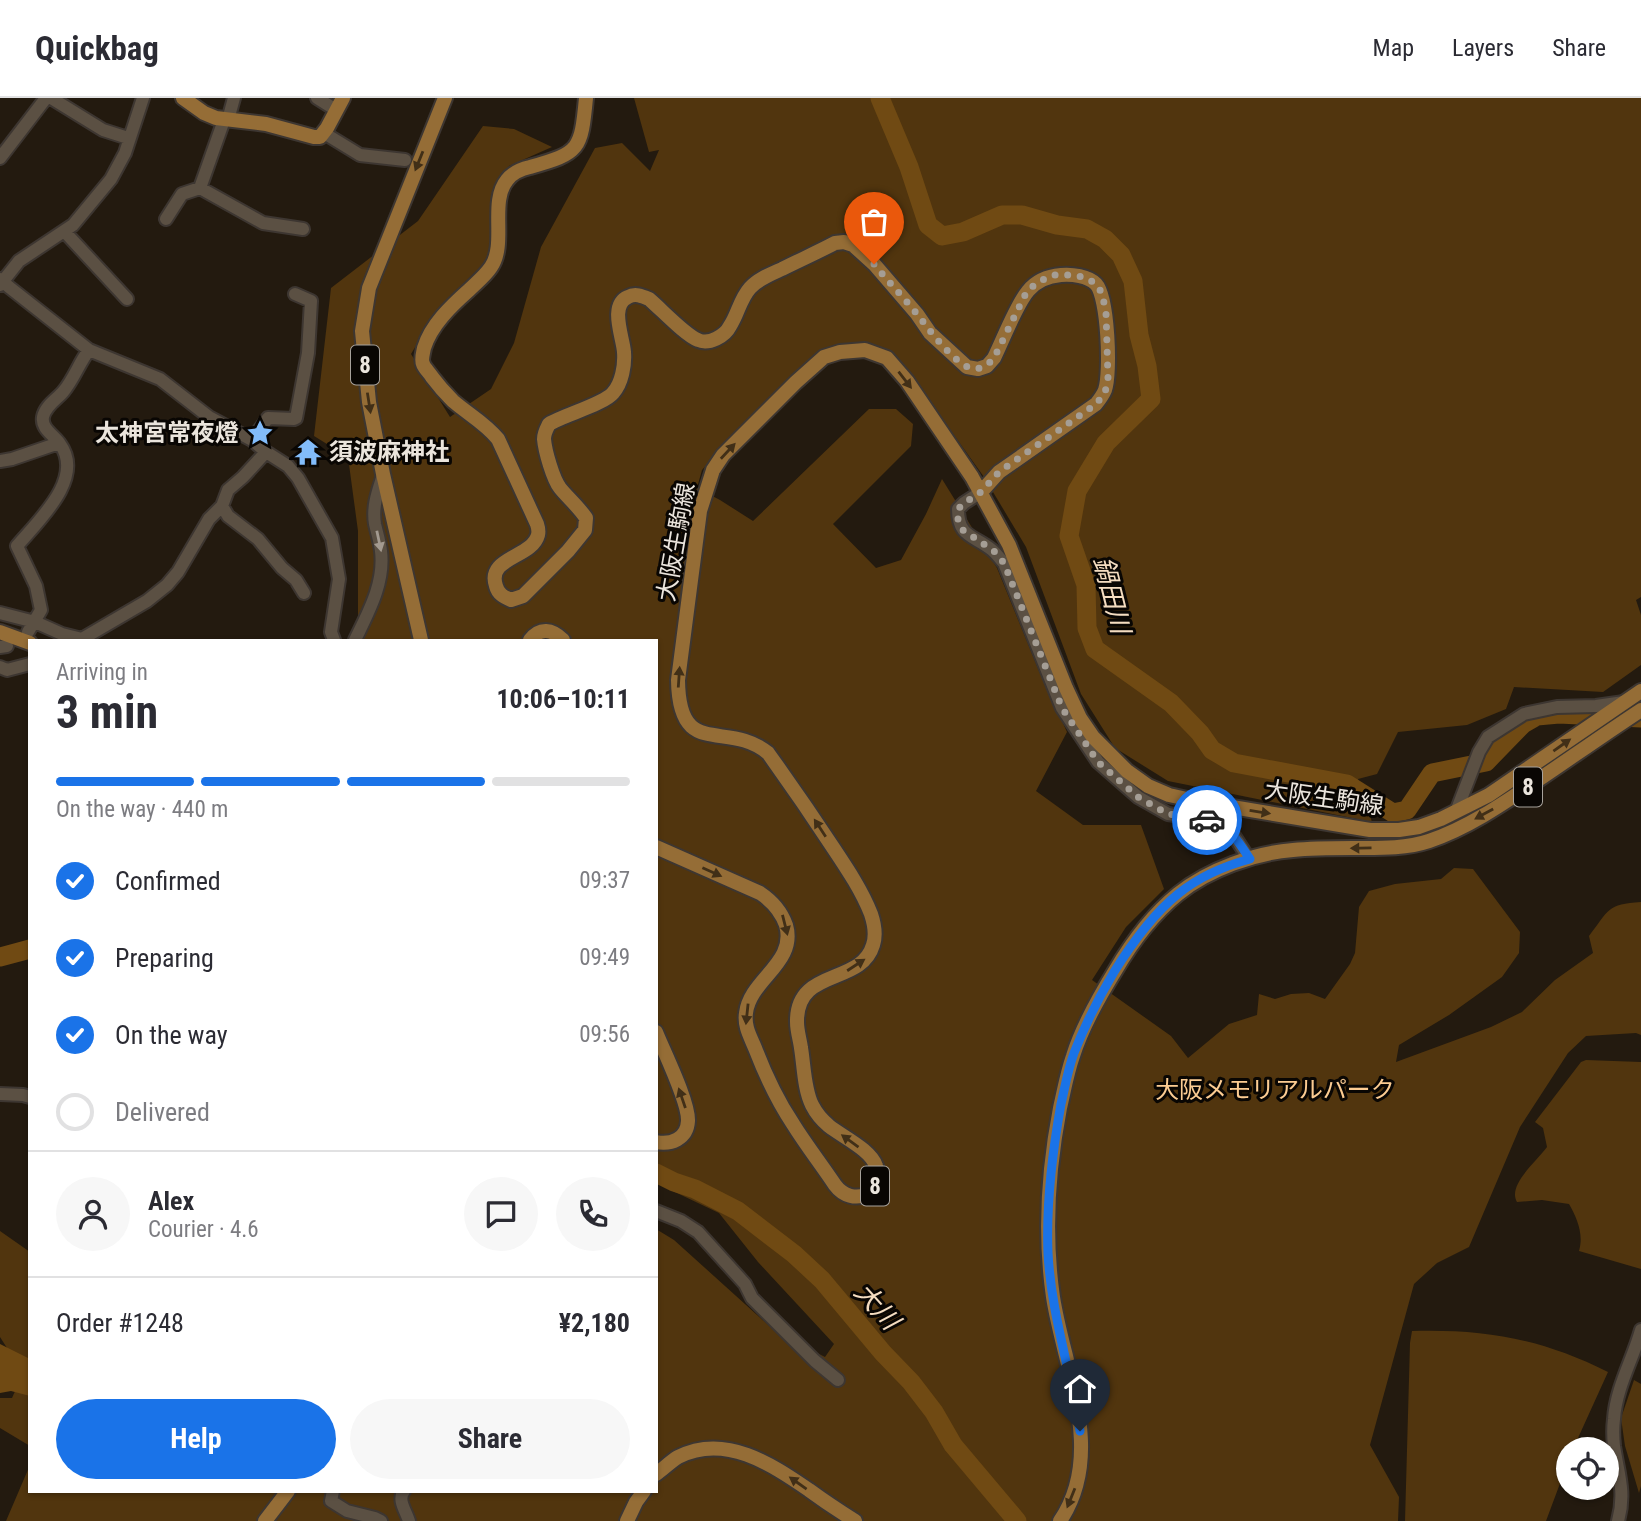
<!DOCTYPE html>
<meta charset="utf-8">
<style>
:root{--surface:#fff;--page:#f7f7f7;--text:#2b2b33;--muted:#7c7c81;--line:#e1e1e2;--accent:#1a73e8}
body{margin:0;font-family:"Roboto Condensed","Noto Sans JP",sans-serif;background:var(--page);color:var(--text);height:100vh;display:flex;flex-direction:column;font-size:26px;white-space:nowrap}
*{box-sizing:border-box;margin:0}
p{font-size:23px;color:var(--muted)}
.icon{flex:none;width:38px;height:38px;fill:none;stroke:currentColor;stroke-width:2;stroke-linecap:round;stroke-linejoin:round}
.map{position:relative;flex:1;overflow:hidden}
.panel{position:absolute;left:28px;top:541px;width:630px;height:854px;display:flex;flex-direction:column;background:var(--surface);border-radius:0px;box-shadow:0 2px 5px #0004}
.panel>*{flex:none}
.fabs{position:absolute;left:1556px;top:1339px;display:grid;gap:14px}
.fabs a{display:grid;place-items:center;width:63px;height:63px;border-radius:50%;background:var(--surface);box-shadow:0 2px 5px #0004;font-size:35px}
.pin{position:absolute;display:grid;place-items:center;width:60px;height:60px;color:#fff;margin:-72px -30px;border-radius:50% 50% 50% 0;rotate:-45deg;box-shadow:0 0 7px #0007}
.pin .icon{rotate:45deg}
.courier{position:absolute;display:grid;place-items:center;width:70px;height:70px;margin:-35px;border:5px solid #1a73e8;border-radius:50%;background:#fff;color:#222;box-shadow:0 2px 9px #0007}
.summary em{font-style:normal;font-weight:700}
.summary div{display:flex;flex-direction:column-reverse}
.summary{display:flex;align-items:center;justify-content:space-between;height:119px;padding:0 28px}
h1{font-size:46px;font-weight:700;line-height:52px}
.bar{display:grid;grid-template-columns:repeat(4,1fr);gap:10px 7px;align-content:center;height:84px;padding:0 28px}
.bar i{height:9px;border-radius:5px;background:var(--line)}
.bar .current{background:var(--accent)}
.bar p{grid-column:span 4}
.line{display:flex;align-items:center;gap:18px;padding:0 28px;border-top:2px solid var(--line)}
.line div{flex:1}
.round{display:grid;place-items:center;flex:none;width:74px;height:74px;border-radius:37px;background:var(--page)}
ol{padding:0 28px;list-style:none}
li{display:flex;align-items:center;gap:21px;height:77px}
li p{margin-inline-start:auto}
li .icon{padding:7px;border-radius:50%;background:var(--accent);color:#fff;stroke-width:4}
li:last-child{color:var(--muted)}
li i{width:38px;height:38px;border:4px solid var(--line);border-radius:50%}
.action{display:flex;gap:14px;margin-top:auto;padding:14px 28px}
.action a{flex:1;height:80px;border-radius:42px;background:var(--accent);color:#fff;font-size:28px;font-weight:700;line-height:80px;text-align:center}
.action a+a{background:var(--page);color:var(--text)}
header{display:flex;align-items:center;gap:42px;box-sizing:border-box;height:98px;padding:0 35px;background:var(--surface);border-bottom:2px solid var(--line)}
header strong{font-size:33px}
nav{display:flex;gap:38px;margin-inline-start:auto;font-size:24px}
.map>svg:first-child{display:block}
</style>
<header>
<strong>Quickbag</strong>
<nav><a>Map</a><a>Layers</a><a>Share</a></nav>
</header>
<div class="map">
<svg width="1641" height="1423" viewBox="0 0 1641 1423">
<rect width="100%" height="100%" fill="#231a0f"/>
<path fill="#51350e" d="M634,0H1641V499L1636,502L1641,517V567L1603,594L1514,589L1506,611L1467,627L1398,634L1377,676L1358,681L1372,724L1168,683L1115,650L1081,596L1026,449L984,379L913,280L891,256L830,251L728,343L702,372L697,390L720,402L753,423L869,311H896L913,326L911,348L833,426L876,470L901,462L926,416L942,381L997,470L1039,573L1067,634L1036,693L1083,727H1141L1164,791L1126,829L1092,882L1171,938L1188,960L1229,926L1257,917L1259,896L1275,901L1291,896L1309,895L1325,901L1350,866L1355,855L1359,809L1369,793L1395,786L1441,781L1454,770L1473,771L1520,834L1519,855L1502,879L1449,917L1399,947L1396,964L1491,929L1522,914L1555,882L1593,855L1589,838C1609,812 1607,806 1641,804V937L1636,935L1586,938L1568,955L1520,1029L1469,1149L1437,1165L1414,1186L1370,1347L1399,1399L1398,1423H6L30,1367V1393H656V1131L674,1142L776,1234L825,1259L834,1246L758,1164L719,1115L656,1085V542H358V433L348,359L314,338L331,190L418,123L483,28L514,31L552,49L509,68L497,90L490,160L446,202L423,236L411,256L450,319L491,291L514,245L541,149L595,50L622,45L650,73L659,52L649,54Z
M1586,962L1641,964V1171L1579,1153C1584,1136 1577,1120 1569,1106L1542,1102L1517,1104C1507,1087 1537,1063 1547,1049L1543,1030L1535,1024L1581,964Z
M0,1133L30,1154V1348L0,1330V1300H12L23,1275L0,1239Z
M1412,1233C1486,1231 1542,1241 1608,1274L1573,1351H1568V1364L1546,1423H1405L1410,1245Z
M1634,1282L1641,1286V1388L1639,1395L1625,1348L1621,1320Z"/>
<path fill="#704a13" d="M0,1246L30,1261V1298L11,1293L0,1295Z"/>
<g fill="none" stroke-linecap="round" stroke-linejoin="round">
<path stroke="#704a13" stroke-width="19" d="M880,0L909,69L928,127L942,138L963,134L1002,117H1022L1057,127L1087,131L1105,141L1121,157L1133,183L1139,237L1147,268L1151,301L1106,345L1077,393L1069,438L1086,487L1087,530L1095,551L1171,605L1200,635L1212,652L1234,665L1347,686L1393,715L1407,712L1432,675L1486,664L1523,626L1537,618L1559,616L1641,620
M0,859L30,851
M656,1075L674,1084L695,1091L738,1113L794,1156L822,1182L883,1255L911,1284L934,1314L953,1347L1017,1423"/>
<defs>
<path id="minor" d="M51,0L103,32L128,40
M317,0L336,12
M224,22L200,90L263,125L303,131
M228,22L234,0
M324,35L360,57L405,62
M0,60L46,0
M166,121L182,96L200,90
M64,133L127,201
M0,181L9,189L89,252L160,281L209,319L252,342L266,354L288,368L298,380L332,440L339,481L331,534L334,542
M0,187L19,163L73,127L111,81L125,55L143,0
M252,342L268,320L294,321L296,320L308,255L311,203L295,196
M266,354L243,379L228,392L222,408L228,418L258,441L282,470L296,482L304,495
M0,363L12,361L59,345
M981,394L964,405L958,411C958,440 974,437 992,452C997,456 1000,461 1004,465L1062,610L1098,664L1138,699L1168,716L1215,723L1231,733L1249,761
M0,515L35,524L62,536L82,541L147,503L167,487L178,474L209,421L222,408
M28,534L41,512L36,488L17,448C39,422 85,380 60,346C54,337 41,331 43,319C45,308 57,301 63,294C74,281 79,265 89,252
M355,542C368,515 385,485 381,453C380,444 377,435 375,426C372,408 378,393 383,377
M0,549L7,548
M0,569L7,572L30,566
M1456,714L1479,654L1488,639L1524,616L1557,609L1596,608L1624,604
M0,996L23,997L30,999
M656,1113L681,1123L698,1134L745,1186L752,1200L815,1263L838,1282
M333,1393L331,1403L347,1413L375,1420L381,1423
M404,1393C397,1402 406,1413 409,1423
M1618,1423C1626,1394 1618,1375 1614,1348C1613,1339 1613,1329 1614,1321C1616,1290 1633,1261 1641,1232"/>
<path id="major" d="M183,0L204,15L216,20L266,26L314,39H320L327,30L343,0
M586,0C581,52 580,55 530,69C521,71 513,74 507,82C489,104 507,146 491,169C485,178 476,185 469,192C451,208 431,227 424,250C423,255 421,262 423,266C424,270 430,275 432,279C438,287 446,296 453,303C468,316 485,325 498,341L537,426C538,429 539,433 538,437C532,460 486,459 496,488C498,496 504,499 511,502L523,498L568,453L585,432L586,420C578,408 568,400 560,390C553,381 545,353 544,341C544,335 547,330 549,326C564,317 604,306 613,295C622,285 625,267 624,254C623,239 609,207 628,199C635,195 642,198 649,201C661,211 685,237 698,242C709,247 725,238 730,228C738,216 740,201 750,190C758,181 771,176 782,171C800,162 818,154 835,145L844,144L853,147L874,166L917,216L930,235L967,269L978,271L987,268L994,260C1003,242 1016,207 1028,193C1036,183 1049,178 1061,177C1072,176 1088,178 1096,186C1108,199 1111,275 1105,292C1103,297 1100,301 1096,306L999,374L981,394
M0,534L30,545
M421,542L383,376L369,304L362,233L369,190L445,0
M530,542C540,529 552,531 563,542
M656,749L760,795C772,803 781,813 786,827C797,865 750,881 746,915C744,928 750,938 755,950C765,976 777,1002 793,1026C806,1047 821,1066 835,1087C852,1110 886,1096 876,1068C871,1052 843,1039 829,1028C823,1023 816,1015 812,1007C804,991 804,968 801,950C800,942 797,933 797,924C796,869 861,888 873,847C876,838 874,825 871,816C862,793 848,772 834,751C813,719 791,687 768,655C727,621 679,663 678,582L700,413L713,372L723,357L796,284L824,259L840,254L865,252L887,260L907,283L972,379L1009,447L1066,590L1080,620L1093,639L1127,673L1148,688L1169,697L1196,703L1370,732H1399L1419,729L1441,721L1489,697L1641,593
M656,934C664,954 689,1004 688,1023C687,1041 671,1047 656,1044
M656,1376C663,1371 670,1364 678,1359C725,1335 771,1366 809,1392C824,1403 839,1413 855,1423
M265,1423L288,1393
M627,1423L636,1404L644,1393
M1060,1423C1106,1355 1064,1271 1053,1199C1044,1136 1048,1072 1060,1010C1064,993 1067,975 1073,958C1082,929 1099,899 1115,873C1132,844 1152,817 1178,796C1209,771 1255,755 1293,752C1313,750 1333,750 1353,750C1378,750 1405,751 1429,743C1468,730 1504,705 1538,682C1572,659 1606,635 1641,612"/>
</defs>
<use href="#minor" stroke="#3d3631" stroke-width="16"/>
<use href="#major" stroke="#3d3631" stroke-width="18"/>
<use href="#minor" stroke="#5b5043" stroke-width="12"/>
<use href="#major" stroke="#956d36" stroke-width="14"/>
</g>
<defs><path id="oneway-solid" d="M-6-.8H1V-3.2L6.5 0L1 3.2V.8H-6Z" transform="scale(1.75)"/></defs>
<g fill="#412f17">
<use href="#oneway-solid" transform="translate(419 63) rotate(112)"/>
<use href="#oneway-solid" transform="translate(905 282) rotate(52)"/>
<use href="#oneway-solid" transform="translate(369 305) rotate(81)"/>
<use href="#oneway-solid" transform="translate(728 353) rotate(-47)"/>
<use href="#oneway-solid" transform="translate(679 579) rotate(-86)"/>
<use href="#oneway-solid" transform="translate(1562 647) rotate(-35)"/>
<use href="#oneway-solid" transform="translate(1260 714) rotate(9)"/>
<use href="#oneway-solid" transform="translate(1484 716) rotate(151)"/>
<use href="#oneway-solid" transform="translate(820 730) rotate(-123)"/>
<use href="#oneway-solid" transform="translate(1361 750) rotate(179)"/>
<use href="#oneway-solid" transform="translate(712 774) rotate(24)"/>
<use href="#oneway-solid" transform="translate(785 827) rotate(76)"/>
<use href="#oneway-solid" transform="translate(856 867) rotate(-33)"/>
<use href="#oneway-solid" transform="translate(747 916) rotate(96)"/>
<use href="#oneway-solid" transform="translate(682 1000) rotate(-109)"/>
<use href="#oneway-solid" transform="translate(850 1043) rotate(-144)"/>
<use href="#oneway-solid" transform="translate(798 1385) rotate(-145)"/>
<use href="#oneway-solid" transform="translate(1071 1400) rotate(112)"/>
</g>
<use fill="#a39a90" href="#oneway-solid" transform="translate(379 443) rotate(78)"/>
<g fill="none" stroke-linecap="round" stroke-linejoin="round">
<path stroke="#a59e95" stroke-width="7" stroke-dasharray="0 12.6" d="M874,166C888,183 903,199 917,216C929,231 949,259 966,268C977,274 986,269 994,260L1027,193L1038,184L1053,177H1070L1083,179L1095,185L1102,195L1106,215L1108,280L1105,295L1096,306L999,374L981,394L964,405L958,411V424L963,432L994,453L1004,465L1062,610L1098,664L1138,699L1168,716L1207,722"/>
<path stroke="#1a73e8" stroke-width="9" d="M1080,1333C1071,1274 1051,1215 1048,1155C1046,1105 1052,1056 1061,1006C1065,989 1068,971 1074,955C1085,927 1099,899 1114,874C1132,845 1152,817 1178,796C1199,779 1224,768 1250,761C1238,744 1229,725 1207,722"/>
</g>
<defs>
<symbol id="sight-bare" viewBox="-9 -9 18 18"><path d="M0-6L1.8-2.2L6-1.7L2.9 1.2L3.7 5.4L0 3.3L-3.7 5.4L-2.9 1.2L-6-1.7L-1.8-2.2Z" fill="#82bcfa" stroke="#090603" stroke-width="2.5" paint-order="stroke"/></symbol>
<symbol id="temple-bare" viewBox="-9 -9 18 18"><path d="M0-6L5-2H3V0L6.5 2.5H4V6H1.5V3h-3V6H-4V2.5H-6.5L-3 0V-2H-5Z" fill="#82bcfa" stroke="#090603" stroke-width="2.5" paint-order="stroke"/></symbol>
</defs>
<g fill-rule="evenodd">
<use href="#sight-bare" x="241" y="316" width="38" height="38"/>
<use href="#temple-bare" x="289" y="335" width="38" height="38"/>
</g>
<g text-anchor="middle" stroke-width="6" stroke-linejoin="round" paint-order="stroke">
<g fill="#090603" stroke="#a7a29c" stroke-width="2">
<rect x="351" y="247.5" width="28" height="39" rx="5"/>
<rect x="1514" y="669.5" width="28" height="39" rx="5"/>
<rect x="861" y="1068.5" width="28" height="39" rx="5"/>
</g>
<g font-size="23" font-weight="bold" fill="#ebe5dd">
<text x="365" y="275">8</text>
<text x="1528" y="697">8</text>
<text x="875" y="1096">8</text>
</g>
<g font-size="24" font-weight="bold" fill="#ebe5dd" stroke="#090603" text-anchor="end">
<text x="239" y="343">太神宮常夜燈</text>
<text x="329" y="362" text-anchor="start">須波麻神社</text>
</g>
<g font-size="24" fill="#ebe5dd" stroke="#090603">
<text transform="translate(676 444) rotate(-80)" y="8">大阪生駒線</text>
<text transform="translate(1324 700) rotate(8)" y="8">大阪生駒線</text>
</g>
<g font-size="24" fill="#fccc92" stroke="#090603">
<text x="1275" y="1000">大阪メモリアルパーク</text>
</g>
<g font-size="26" font-style="italic" fill="#f5ddc1" stroke="#090603">
<text transform="translate(1112 497) rotate(76)" y="9">鍋田川</text>
<text transform="translate(877 1208) rotate(48)" y="9">大川</text>
</g>
</g>
</svg>
<div class="fabs">
<a><svg class="icon" aria-label="locate" viewBox="0 0 24 24"><circle cx="12" cy="12" r="6"/><path d="M12 2v4M12 18v4M2 12h4M18 12h4"/></svg></a>
</div>
<div class="pin" style="left:874px;top:166px;background:#ea580c"><svg class="icon" aria-label="bag" viewBox="0 0 24 24"><path d="M5 8h14l-1 12H6zM9 8a3 3 0 0 1 6 0"/></svg></div>
<div class="pin" style="left:1080px;top:1333px;background:#1f2937"><svg class="icon" aria-label="home" viewBox="0 0 24 24"><path d="M3 11l9-7 9 7M6 9v11h12V9"/></svg></div>
<div class="courier" style="left:1207px;top:722px"><svg class="icon" aria-label="car" viewBox="0 0 24 24"><path d="M5 17H2v-5l4-1 3-4h7l3 4 3 1v5h-3M9 17h6M6 11h13"/><circle cx="7" cy="17" r="2"/><circle cx="17" cy="17" r="2"/></svg></div>
<section class="panel">
<div class="summary"><div><h1>3 min</h1><p>Arriving in</p></div><em>10:06–10:11</em></div>
<div class="bar"><i class="current"></i><i class="current"></i><i class="current"></i><i></i><p>On the way · 440 m</p></div>
<ol>
<li><svg class="icon" aria-label="check" viewBox="0 0 24 24"><path d="M5 12l5 5 9-10"/></svg>Confirmed<p>09:37</p></li>
<li><svg class="icon" aria-label="check" viewBox="0 0 24 24"><path d="M5 12l5 5 9-10"/></svg>Preparing<p>09:49</p></li>
<li><svg class="icon" aria-label="check" viewBox="0 0 24 24"><path d="M5 12l5 5 9-10"/></svg>On the way<p>09:56</p></li>
<li><i></i>Delivered</li>
</ol>
<div class="line" style="height:126px"><a class="round"><svg class="icon" aria-label="person" viewBox="0 0 24 24"><circle cx="12" cy="8" r="4"/><path d="M4 21q1-7 8-7t8 7"/></svg></a><div><b>Alex</b><p>Courier · 4.6</p></div><a class="round"><svg class="icon" aria-label="chat" viewBox="0 0 24 24"><path d="M4 5h16v11H9l-5 4z"/></svg></a><a class="round"><svg class="icon" aria-label="phone" viewBox="0 0 24 24"><path d="M5 4h4l2 5-3 2q2 4 5 5l2-3 5 2v4C11 20 4 13 5 4z"/></svg></a></div>
<div class="line" style="height:91px"><div>Order #1248</div><b>¥2,180</b></div>
<div class="action"><a>Help</a><a>Share</a></div>
</section>
</div>
